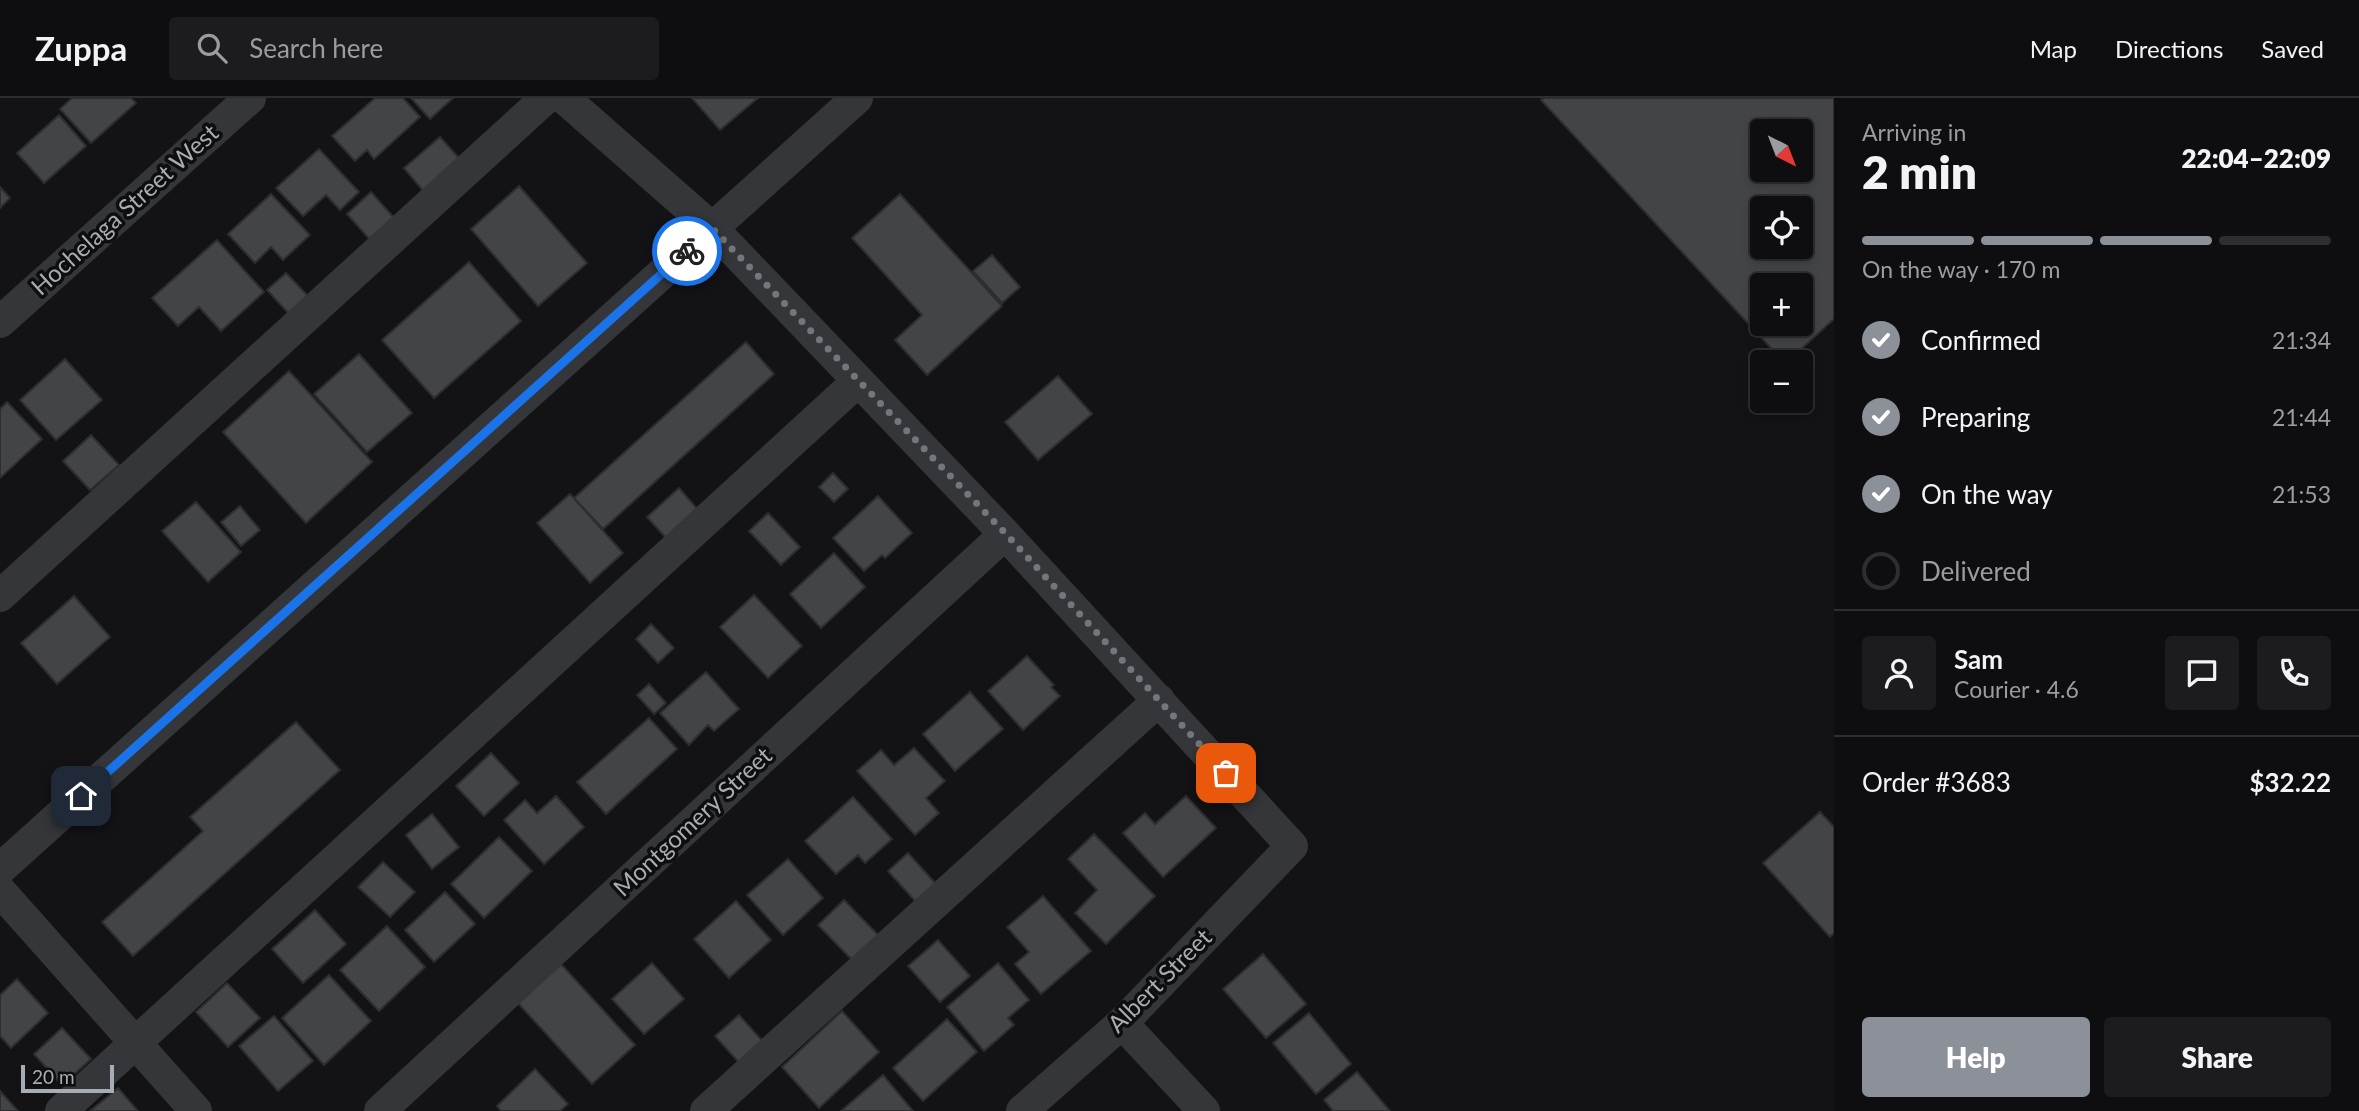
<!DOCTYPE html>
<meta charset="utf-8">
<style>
:root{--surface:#0e0e10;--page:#1c1c1e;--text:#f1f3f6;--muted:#9b9c9f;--line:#2e2e30;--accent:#8c9099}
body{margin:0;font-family:Lato,sans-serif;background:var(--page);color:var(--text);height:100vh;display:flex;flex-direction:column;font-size:26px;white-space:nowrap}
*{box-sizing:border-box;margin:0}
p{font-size:23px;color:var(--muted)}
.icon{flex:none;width:38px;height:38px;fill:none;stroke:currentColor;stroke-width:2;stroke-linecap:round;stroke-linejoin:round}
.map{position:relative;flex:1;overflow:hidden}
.details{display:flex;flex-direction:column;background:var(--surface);width:525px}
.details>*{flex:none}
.needle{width:46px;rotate:138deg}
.controls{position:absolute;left:1750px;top:21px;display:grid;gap:14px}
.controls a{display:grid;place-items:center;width:63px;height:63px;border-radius:7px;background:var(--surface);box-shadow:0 4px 10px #0003,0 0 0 2px var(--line);font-size:35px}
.scale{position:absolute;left:21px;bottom:18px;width:93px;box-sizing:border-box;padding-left:7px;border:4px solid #a6adb4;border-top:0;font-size:19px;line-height:24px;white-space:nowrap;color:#a6adb4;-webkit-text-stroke:5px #0e0e0f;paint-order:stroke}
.pin{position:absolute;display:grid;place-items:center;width:60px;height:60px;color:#fff;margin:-30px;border-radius:14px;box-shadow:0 4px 10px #0006}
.courier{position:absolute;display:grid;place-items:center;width:70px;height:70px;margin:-35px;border:5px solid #1a73e8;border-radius:50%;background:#fff;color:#222;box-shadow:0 2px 9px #0007}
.headline em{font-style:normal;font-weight:800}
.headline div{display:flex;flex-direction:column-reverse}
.headline{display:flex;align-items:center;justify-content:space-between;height:119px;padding:0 28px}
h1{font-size:46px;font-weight:800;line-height:52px}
.bar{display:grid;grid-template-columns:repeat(4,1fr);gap:10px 7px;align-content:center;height:84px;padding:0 28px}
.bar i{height:9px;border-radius:5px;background:var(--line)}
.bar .on{background:var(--accent)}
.bar p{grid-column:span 4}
.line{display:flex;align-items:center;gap:18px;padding:0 28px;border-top:2px solid var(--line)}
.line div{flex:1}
.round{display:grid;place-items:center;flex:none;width:74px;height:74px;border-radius:7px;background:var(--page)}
ol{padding:0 28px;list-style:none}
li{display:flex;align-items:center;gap:21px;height:77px}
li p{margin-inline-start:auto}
li .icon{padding:7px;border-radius:50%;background:var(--accent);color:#fff;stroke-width:4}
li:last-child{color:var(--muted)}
li i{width:38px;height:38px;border:4px solid var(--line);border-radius:50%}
.primary-button{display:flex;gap:14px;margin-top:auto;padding:14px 28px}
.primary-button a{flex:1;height:80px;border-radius:7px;background:var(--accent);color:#fff;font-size:28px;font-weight:800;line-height:80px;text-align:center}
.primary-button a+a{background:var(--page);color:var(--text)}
header{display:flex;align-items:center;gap:42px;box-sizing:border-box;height:98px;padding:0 35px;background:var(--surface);border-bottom:2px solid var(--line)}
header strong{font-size:33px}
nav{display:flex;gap:38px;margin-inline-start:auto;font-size:24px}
.search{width:490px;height:63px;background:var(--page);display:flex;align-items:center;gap:18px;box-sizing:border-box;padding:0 24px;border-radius:7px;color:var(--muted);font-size:26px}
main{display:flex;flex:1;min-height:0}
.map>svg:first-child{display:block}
</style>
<header>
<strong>Zuppa</strong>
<div class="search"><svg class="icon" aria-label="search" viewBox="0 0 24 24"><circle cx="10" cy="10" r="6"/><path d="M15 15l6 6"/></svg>Search here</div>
<nav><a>Map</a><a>Directions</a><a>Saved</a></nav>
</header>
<main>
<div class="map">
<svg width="1834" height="1013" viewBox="0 0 1834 1013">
<rect width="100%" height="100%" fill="#131315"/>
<path fill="#424447" stroke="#2d2e30" stroke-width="2" fill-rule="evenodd" d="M72,0H131L136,5L91,45L60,11Z
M375,0H403L420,19L374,61L367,52L355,63L332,38Z
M411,0H453L430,21Z
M692,0H758L720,32Z
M1544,0H1834V221L1787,264H1784L1541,2ZM1762,33H1801V72H1762ZM1762,110H1801V149H1762ZM1762,187H1801V226H1762Z
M59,17L86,48L44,85L17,55Z
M440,39L467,69L430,101L404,70Z
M319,51L359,94L340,112L326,97L303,118L276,90Z
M519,88L587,165L538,208L471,131Z
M0,89L10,100L0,110Z
M371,94L396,122L372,144L347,116Z
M271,96L310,137L283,162L271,149L255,165L228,136Z
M900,96L1002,208L927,277L895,242L922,217L852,140Z
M217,142L264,194L221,233L199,209L178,228L152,200Z
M992,157L1020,189L1002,205L973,173Z
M469,164L521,223L434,300L382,242Z
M286,175L310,200L291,218L267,192Z
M746,244L774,276L603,431L574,400Z
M359,256L412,315L367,354L314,296Z
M65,261L102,302L56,342L20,302Z
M289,273L372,364L306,425L223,334Z
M1058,278L1092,316L1038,362L1005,324Z
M7,304L42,341L0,380V311Z
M91,337L119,367L90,392L63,363Z
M833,375L848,391L834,404L819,389Z
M679,390L699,413L668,442L647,419Z
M570,396L623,455L590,485L537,425Z
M878,398L912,435L885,460L882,457L864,473L833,440Z
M196,404L241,454L208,484L162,433Z
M240,408L260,432L241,448L221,424Z
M768,415L800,449L781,467L749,433Z
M834,455L865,489L821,530L790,496Z
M754,497L802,548L768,580L720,529Z
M74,498L110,539L57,586L21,545Z
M651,526L674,550L658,565L636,541Z
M1027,558L1054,587L1051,589L1060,598L1023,632L988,593Z
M706,574L739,611L714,633L708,627L689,647L660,615Z
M649,586L666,605L654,616L637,597Z
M970,594L1003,631L955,673L923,636Z
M649,620L677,651L606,716L577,684Z
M296,624L340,672L133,858L102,824L203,733L190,719Z
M914,650L945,683L926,700L939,715L915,737L857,673L881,652L894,667Z
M491,655L519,685L484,718L456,688Z
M556,698L584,729L544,766L504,722L525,702L537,715Z
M1186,698L1216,730L1163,779L1123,735L1145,715L1155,726Z
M853,699L892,741L865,765L858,757L836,776L805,743Z
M1820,714L1834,729V835L1830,839L1763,765Z
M432,716L459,749L432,771L406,737Z
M1094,736L1155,798L1106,846L1075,815L1097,792L1068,761Z
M499,739L532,773L484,820L451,786Z
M908,755L936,786L916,804L888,773Z
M788,761L823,800L783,837L747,797Z
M383,764L415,794L390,819L358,789Z
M445,794L475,826L434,864L405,832Z
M1043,798L1091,853L1041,896L1015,866L1029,854L1007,829Z
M844,802L884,843L858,868L818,827Z
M736,803L771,842L729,880L694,841Z
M315,812L346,846L303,885L272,851Z
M387,828L425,869L379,913L340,872Z
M938,842L970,878L940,904L908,868Z
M1263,856L1306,906L1266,940L1223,891Z
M560,865L635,947L592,986L517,904Z
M652,865L684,901L644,936L612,901Z
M998,865L1029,902L1008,920L1014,927L984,953L947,909Z
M329,877L371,923L324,967L282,920Z
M17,881L48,915L11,950L0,938V897Z
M227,885L260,920L228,949L196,914Z
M842,913L879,954L819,1010L782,969Z
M1309,915L1351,966L1316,996L1273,945Z
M739,917L767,948L743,969L715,938Z
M274,918L313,963L278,993L239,948Z
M947,921L977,954L923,1003L893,970Z
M62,930L91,961L62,987L34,956Z
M535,971L568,1006L560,1013H501L497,1008Z
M1357,974L1390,1013H1333L1324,1002Z
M883,977L913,1013H841Z
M118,990L138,1013H90Z
M0,993L18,1013H0Z"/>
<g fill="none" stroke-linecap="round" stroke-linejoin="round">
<path stroke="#343639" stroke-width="32" d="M564,0L712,130L1005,436L1292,748L1122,925L1022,1013
M0,224L250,0
M0,498L546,0
M0,771L857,0
M0,793L196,1013
M1122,925L1204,1013
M61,1013L858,283
M380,1013L1005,436
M706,1013L1159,602"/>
</g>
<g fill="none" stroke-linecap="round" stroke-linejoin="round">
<path stroke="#73777c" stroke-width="7" stroke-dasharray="0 12.6" d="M687,153L712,130L1006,436L1226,675"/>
<path stroke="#1a73e8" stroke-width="9" d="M81,698L687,153"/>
</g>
<g text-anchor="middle" stroke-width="7" stroke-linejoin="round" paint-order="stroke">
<g font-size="24" fill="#a6adb4" stroke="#0e0e0f">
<text transform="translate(125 112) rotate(-42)" y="8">Hochelaga Street West</text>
<text transform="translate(693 724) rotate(-43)" y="8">Montgomery Street</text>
<text transform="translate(1160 883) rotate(-45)" y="8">Albert Street</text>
</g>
</g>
</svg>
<div class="controls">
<a><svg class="needle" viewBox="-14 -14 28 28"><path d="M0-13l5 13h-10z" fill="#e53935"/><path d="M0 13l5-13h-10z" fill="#9b9c9f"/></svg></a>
<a><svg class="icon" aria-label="locate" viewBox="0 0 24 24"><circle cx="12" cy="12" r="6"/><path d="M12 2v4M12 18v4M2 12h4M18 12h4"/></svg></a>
<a>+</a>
<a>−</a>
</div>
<div class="scale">20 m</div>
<div class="pin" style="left:1226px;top:675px;background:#ea580c"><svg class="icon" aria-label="bag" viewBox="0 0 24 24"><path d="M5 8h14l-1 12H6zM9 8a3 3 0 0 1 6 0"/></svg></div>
<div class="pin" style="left:81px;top:698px;background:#1f2937"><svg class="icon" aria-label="home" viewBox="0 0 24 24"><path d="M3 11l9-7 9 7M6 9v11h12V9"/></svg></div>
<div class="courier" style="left:687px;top:153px"><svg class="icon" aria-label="bike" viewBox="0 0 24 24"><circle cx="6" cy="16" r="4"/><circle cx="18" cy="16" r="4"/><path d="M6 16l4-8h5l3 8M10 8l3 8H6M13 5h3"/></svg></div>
</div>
<section class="details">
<div class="headline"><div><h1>2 min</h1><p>Arriving in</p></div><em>22:04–22:09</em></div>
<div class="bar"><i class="on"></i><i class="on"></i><i class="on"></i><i></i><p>On the way · 170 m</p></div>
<ol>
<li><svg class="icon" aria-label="check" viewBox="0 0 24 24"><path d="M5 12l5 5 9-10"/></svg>Confirmed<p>21:34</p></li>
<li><svg class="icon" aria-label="check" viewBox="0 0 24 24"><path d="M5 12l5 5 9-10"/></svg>Preparing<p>21:44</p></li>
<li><svg class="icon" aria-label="check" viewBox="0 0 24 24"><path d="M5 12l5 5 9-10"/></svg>On the way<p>21:53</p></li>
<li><i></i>Delivered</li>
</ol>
<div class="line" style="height:126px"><a class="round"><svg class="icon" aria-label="person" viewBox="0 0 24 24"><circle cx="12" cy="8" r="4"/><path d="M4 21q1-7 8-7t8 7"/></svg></a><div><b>Sam</b><p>Courier · 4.6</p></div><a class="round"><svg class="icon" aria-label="chat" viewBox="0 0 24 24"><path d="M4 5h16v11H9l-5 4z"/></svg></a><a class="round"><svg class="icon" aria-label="phone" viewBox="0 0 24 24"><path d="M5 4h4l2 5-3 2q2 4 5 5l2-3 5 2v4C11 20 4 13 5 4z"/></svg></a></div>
<div class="line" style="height:91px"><div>Order #3683</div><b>$32.22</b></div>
<div class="primary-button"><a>Help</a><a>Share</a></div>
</section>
</main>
